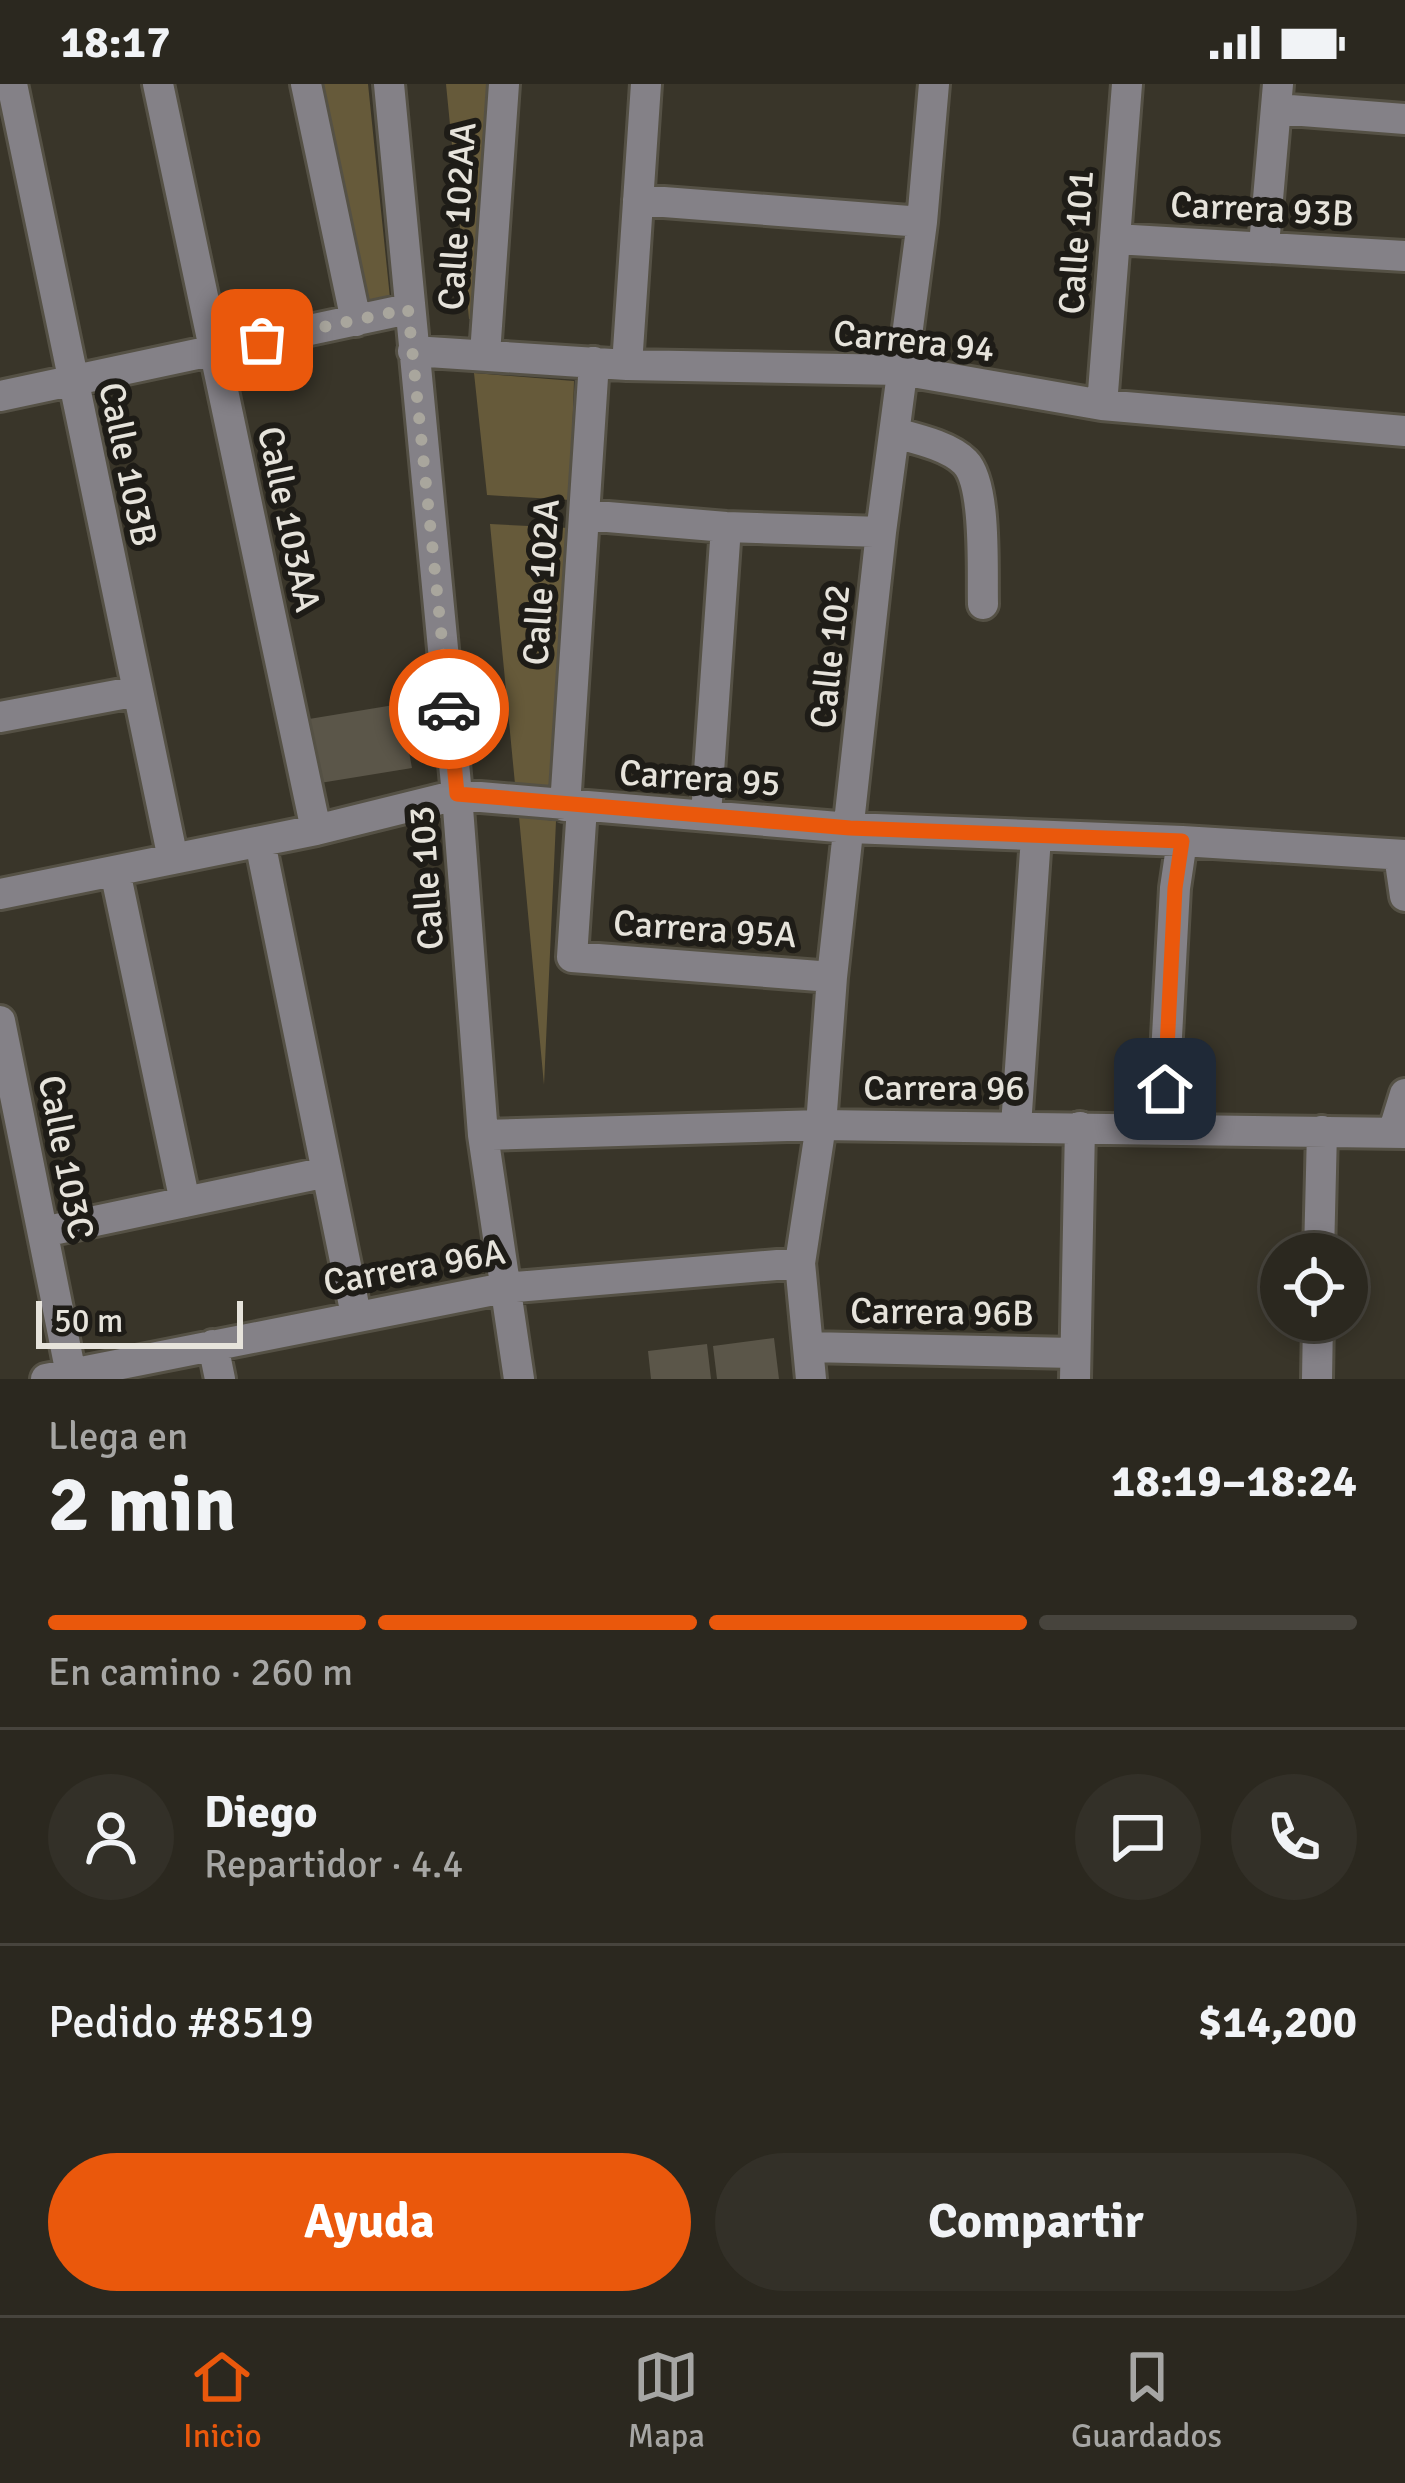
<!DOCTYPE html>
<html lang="es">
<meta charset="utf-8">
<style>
:root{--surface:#2b281f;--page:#333028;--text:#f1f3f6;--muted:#a6a6a4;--line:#47443d;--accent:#ea580c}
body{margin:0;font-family:Signika,sans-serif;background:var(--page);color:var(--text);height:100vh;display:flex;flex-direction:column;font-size:45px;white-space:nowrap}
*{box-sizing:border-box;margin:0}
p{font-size:39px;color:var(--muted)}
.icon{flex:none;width:66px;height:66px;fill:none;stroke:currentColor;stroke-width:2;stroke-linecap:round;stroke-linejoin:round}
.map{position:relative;height:1295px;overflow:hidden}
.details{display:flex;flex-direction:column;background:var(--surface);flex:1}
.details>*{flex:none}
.controls{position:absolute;left:1260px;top:1149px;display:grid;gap:24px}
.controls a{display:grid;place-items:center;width:108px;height:108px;border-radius:50%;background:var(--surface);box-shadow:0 6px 18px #0003,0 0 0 3px var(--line);font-size:60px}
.scale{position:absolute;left:36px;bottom:30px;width:207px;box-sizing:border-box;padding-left:12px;border:6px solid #e6e3db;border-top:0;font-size:33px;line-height:42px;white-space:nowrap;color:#e6e3db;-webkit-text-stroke:9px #1e1c17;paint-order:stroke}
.pin{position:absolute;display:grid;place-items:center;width:102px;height:102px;color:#fff;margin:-51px;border-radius:24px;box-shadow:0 6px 18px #0006}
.courier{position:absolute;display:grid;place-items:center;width:120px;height:120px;margin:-60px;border:9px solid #ea580c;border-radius:50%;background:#fff;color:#222;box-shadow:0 3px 15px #0007}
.overview em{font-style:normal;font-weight:700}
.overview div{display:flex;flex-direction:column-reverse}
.overview{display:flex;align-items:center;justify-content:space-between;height:204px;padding:0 48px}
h1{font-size:78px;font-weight:700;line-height:90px}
.bar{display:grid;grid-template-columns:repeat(4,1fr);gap:18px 12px;align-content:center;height:144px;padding:0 48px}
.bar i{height:15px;border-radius:9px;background:var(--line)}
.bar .active{background:var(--accent)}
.bar p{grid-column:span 4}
.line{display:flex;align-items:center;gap:30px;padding:0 48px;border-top:3px solid var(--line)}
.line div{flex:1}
.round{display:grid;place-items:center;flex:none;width:126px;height:126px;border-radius:63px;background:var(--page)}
.primary-button{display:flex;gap:24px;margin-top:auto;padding:24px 48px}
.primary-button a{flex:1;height:138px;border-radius:72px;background:var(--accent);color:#fff;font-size:48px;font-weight:700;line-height:138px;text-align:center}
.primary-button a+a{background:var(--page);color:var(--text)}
.status{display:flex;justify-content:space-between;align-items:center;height:84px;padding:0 60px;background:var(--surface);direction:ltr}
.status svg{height:33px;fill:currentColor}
.tab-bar{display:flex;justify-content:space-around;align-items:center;height:168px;border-top:3px solid var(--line);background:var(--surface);font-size:33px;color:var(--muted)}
.tab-bar a{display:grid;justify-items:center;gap:6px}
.tab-bar .active{color:var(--accent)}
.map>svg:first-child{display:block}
</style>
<div class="status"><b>18:17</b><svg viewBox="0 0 49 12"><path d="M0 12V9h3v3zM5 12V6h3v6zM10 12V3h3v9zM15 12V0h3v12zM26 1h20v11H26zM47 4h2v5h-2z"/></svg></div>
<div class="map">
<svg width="1405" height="1295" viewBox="0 0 1405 1295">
<rect width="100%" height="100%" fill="#393529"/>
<path fill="#665a3a" d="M317,0H368L390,214L360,221Z
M446,0H491L482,237L469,235Z
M474,289L574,297L570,416L487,411Z
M490,440L569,444L557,703L515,700Z
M519,733L556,737L544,1001Z"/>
<path fill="#5b5649" d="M400,620L412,684L320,699L309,635Z
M774,1254L779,1295H717L713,1262Z
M707,1260L711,1295H651L648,1267Z"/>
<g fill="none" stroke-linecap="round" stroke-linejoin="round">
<defs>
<path id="minor" d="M12,0L173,775
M158,0L316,746
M306,0L356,237
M389,0L457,711L483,1051L519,1295
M1277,25L1405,35
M638,116L922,138
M1115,155L1405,172
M1264,161L1278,0
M413,267L627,281L901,286L1102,321L1405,347
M485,270L504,0
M627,281L646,0
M0,312L408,225
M1102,321L1127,0
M895,349C917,355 949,362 965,378C987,400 982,488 983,520
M584,431L726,443L881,448
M0,633L138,607
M565,722L594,278
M582,723L572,873L832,893
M706,731L726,443
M260,758L356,1231
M1399,771L1405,812
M115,787L185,1118
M0,810L316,746L457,711L850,744L1182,757L1405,771
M0,937L72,1295
M1016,1042L1036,753
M1162,1045L1175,804L1182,757
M1393,1049L1405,1010
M483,1051L821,1041L1405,1049
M43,1148L327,1088
M1319,1170L1322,1047
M213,1261L220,1295
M808,1263L1074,1269
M46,1295L504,1204L800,1179
M811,1295L800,1179L821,1041L832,893L881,448L922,138L934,0
M1075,1295L1080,1043
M1317,1295L1318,1236"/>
</defs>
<use href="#minor" stroke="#555145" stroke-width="36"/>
<use href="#minor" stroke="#848187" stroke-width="30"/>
</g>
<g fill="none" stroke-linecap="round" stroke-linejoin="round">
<path stroke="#a9a69d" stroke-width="12" stroke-dasharray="0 21.6" d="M262,256L408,225L449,625"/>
<path stroke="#ea580c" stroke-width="15" d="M449,625L457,710L850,744L1182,757L1175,804L1165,1005"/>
</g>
<g text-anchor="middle" stroke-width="12" stroke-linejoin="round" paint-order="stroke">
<g font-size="36" fill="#e6e3db" stroke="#1e1c17">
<text transform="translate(1262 124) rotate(3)" y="13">Carrera 93B</text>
<text transform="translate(456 132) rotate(-86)" y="13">Calle 102AA</text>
<text transform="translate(1075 158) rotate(-86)" y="13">Calle 101</text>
<text transform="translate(914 256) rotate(6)" y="13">Carrera 94</text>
<text transform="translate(129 380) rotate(78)" y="13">Calle 103B</text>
<text transform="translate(290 435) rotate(78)" y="13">Calle 103AA</text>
<text transform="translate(540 498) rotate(-86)" y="13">Calle 102A</text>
<text transform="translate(829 572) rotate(-84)" y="13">Calle 102</text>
<text transform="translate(700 693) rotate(4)" y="13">Carrera 95</text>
<text transform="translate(425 794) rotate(-94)" y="13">Calle 103</text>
<text transform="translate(705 844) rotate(4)" y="13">Carrera 95A</text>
<text x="944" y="1016">Carrera 96</text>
<text transform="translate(67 1073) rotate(79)" y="13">Calle 103C</text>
<text transform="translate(414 1182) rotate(-10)" y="13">Carrera 96A</text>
<text transform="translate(942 1227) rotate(1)" y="13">Carrera 96B</text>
</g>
</g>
</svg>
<div class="controls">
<a><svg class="icon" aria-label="locate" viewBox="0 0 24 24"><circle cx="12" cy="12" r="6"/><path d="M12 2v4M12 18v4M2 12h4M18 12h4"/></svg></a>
</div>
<div class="scale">50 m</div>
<div class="pin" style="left:262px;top:256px;background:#ea580c"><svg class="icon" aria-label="bag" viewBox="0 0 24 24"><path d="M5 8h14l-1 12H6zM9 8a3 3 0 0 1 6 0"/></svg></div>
<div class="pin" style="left:1165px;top:1005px;background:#1f2937"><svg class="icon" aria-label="home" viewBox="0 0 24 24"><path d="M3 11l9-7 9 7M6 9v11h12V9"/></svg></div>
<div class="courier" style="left:449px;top:625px"><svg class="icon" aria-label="car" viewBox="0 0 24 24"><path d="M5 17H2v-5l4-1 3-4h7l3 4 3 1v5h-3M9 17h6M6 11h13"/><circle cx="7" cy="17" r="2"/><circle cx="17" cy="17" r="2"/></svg></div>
</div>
<section class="details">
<div class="overview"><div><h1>2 min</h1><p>Llega en</p></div><em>18:19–18:24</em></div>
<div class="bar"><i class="active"></i><i class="active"></i><i class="active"></i><i></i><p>En camino · 260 m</p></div>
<div class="line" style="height:216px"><a class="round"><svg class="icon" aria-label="person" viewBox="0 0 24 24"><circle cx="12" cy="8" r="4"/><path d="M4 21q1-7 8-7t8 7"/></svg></a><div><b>Diego</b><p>Repartidor · 4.4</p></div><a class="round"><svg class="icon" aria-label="chat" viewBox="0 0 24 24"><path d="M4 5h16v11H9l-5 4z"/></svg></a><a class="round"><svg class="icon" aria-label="phone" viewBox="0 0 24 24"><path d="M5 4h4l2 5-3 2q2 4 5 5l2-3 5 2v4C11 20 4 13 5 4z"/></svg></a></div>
<div class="line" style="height:156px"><div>Pedido #8519</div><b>$14,200</b></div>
<div class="primary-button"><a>Ayuda</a><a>Compartir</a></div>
</section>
<nav class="tab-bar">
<a class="active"><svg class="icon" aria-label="home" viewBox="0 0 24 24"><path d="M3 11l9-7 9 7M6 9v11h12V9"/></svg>Inicio</a>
<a><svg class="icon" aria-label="map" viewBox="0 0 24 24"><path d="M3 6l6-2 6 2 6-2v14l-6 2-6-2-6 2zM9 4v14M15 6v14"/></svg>Mapa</a>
<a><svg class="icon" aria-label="saved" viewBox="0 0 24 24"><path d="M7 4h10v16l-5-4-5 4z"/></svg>Guardados</a>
</nav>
